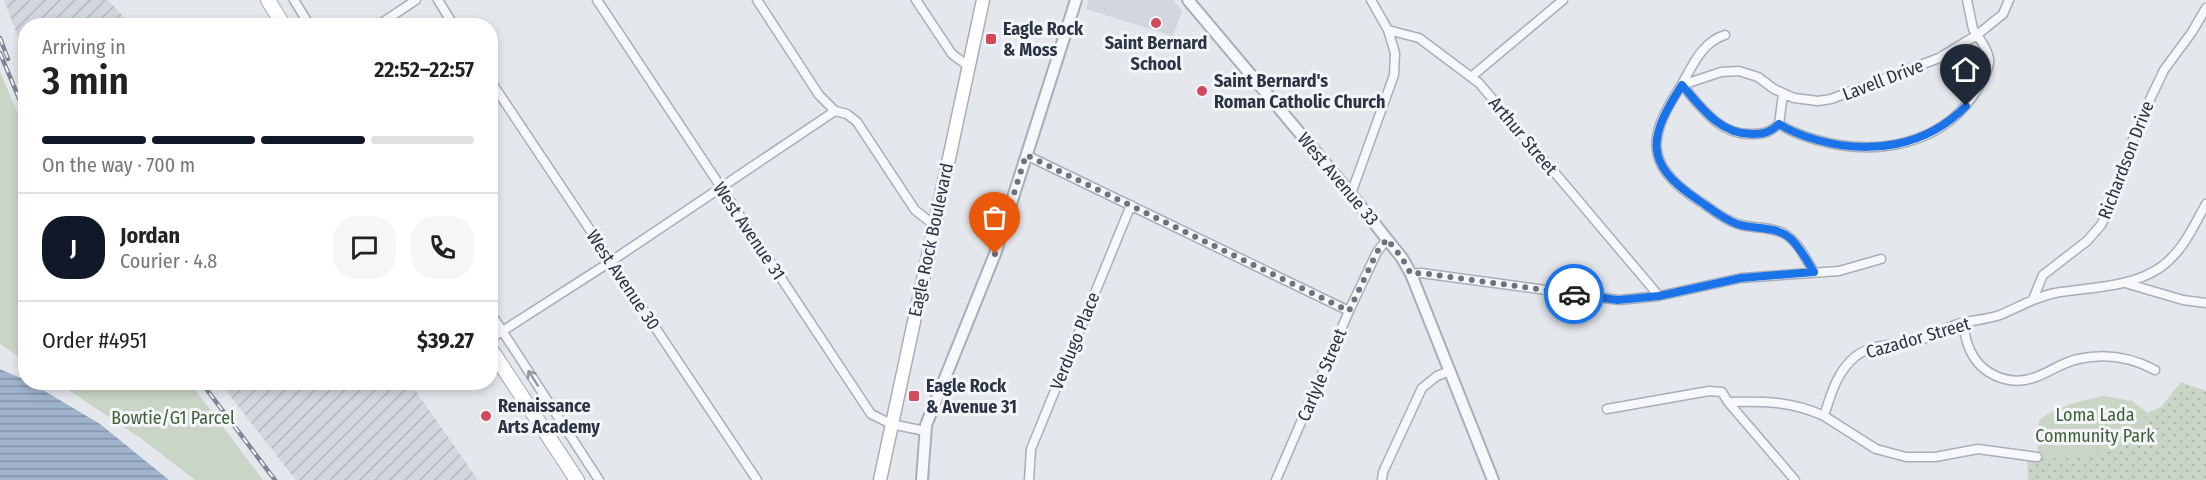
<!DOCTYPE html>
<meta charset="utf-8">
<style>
:root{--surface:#fff;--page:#f6f6f6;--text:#222;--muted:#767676;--line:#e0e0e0;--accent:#111827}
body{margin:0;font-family:"Fira Sans Condensed",sans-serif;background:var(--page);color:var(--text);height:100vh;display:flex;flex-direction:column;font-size:22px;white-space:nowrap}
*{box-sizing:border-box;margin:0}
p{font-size:20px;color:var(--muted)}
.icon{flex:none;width:33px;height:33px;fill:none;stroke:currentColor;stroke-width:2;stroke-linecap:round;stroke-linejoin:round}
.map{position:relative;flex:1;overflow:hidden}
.panel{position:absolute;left:18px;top:18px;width:480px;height:372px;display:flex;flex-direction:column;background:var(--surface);border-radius:24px;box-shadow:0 3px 9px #0003}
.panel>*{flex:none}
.pin{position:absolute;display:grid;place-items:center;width:51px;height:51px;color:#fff;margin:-62px -26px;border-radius:50% 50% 50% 0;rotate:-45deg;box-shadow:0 0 6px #0007}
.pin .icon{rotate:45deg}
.courier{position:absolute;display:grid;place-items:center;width:60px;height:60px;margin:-30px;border:4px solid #1a73e8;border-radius:50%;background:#fff;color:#222;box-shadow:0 2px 8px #0007}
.headline em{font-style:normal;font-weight:600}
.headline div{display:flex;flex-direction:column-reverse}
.headline{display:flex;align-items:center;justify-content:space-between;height:102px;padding:0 24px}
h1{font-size:39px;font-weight:600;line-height:45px}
.bar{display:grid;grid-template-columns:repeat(4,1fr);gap:9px 6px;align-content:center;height:72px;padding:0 24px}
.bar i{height:8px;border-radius:4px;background:var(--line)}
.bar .on{background:var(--accent)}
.bar p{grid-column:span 4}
.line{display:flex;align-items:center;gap:15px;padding:0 24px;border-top:2px solid var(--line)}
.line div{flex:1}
.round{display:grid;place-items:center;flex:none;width:63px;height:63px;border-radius:24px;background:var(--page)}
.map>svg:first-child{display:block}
</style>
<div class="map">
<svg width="2206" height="480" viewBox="0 0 2206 480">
<defs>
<pattern id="industrial-furrows" width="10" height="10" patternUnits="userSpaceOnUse" patternTransform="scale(1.5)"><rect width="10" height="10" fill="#d2d6de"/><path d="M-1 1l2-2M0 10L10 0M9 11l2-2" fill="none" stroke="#b4b8c0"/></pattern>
<pattern id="grass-dots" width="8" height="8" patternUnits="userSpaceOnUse" patternTransform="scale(1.5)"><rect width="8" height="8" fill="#c9d6c5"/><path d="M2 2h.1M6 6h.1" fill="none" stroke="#adb8ab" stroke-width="1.8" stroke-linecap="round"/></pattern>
<pattern id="water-rules" width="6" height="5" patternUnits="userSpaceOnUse" patternTransform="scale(1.5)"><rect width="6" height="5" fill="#9fb4cc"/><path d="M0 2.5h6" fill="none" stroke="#8293a7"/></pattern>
</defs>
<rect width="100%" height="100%" fill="#e4e7ec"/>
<path fill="#d2d6de" d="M1088,0H1173L1182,11L1173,36L1086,9Z"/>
<path fill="url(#industrial-furrows)" d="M4,0H108L131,25L26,26L25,56Z
M220,383H410L478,480H296Z"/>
<path fill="url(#grass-dots)" d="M2181,382L2206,391V480H2028L2027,459L2133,434L2148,413L2161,407Z"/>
<path fill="#c9d6c5" d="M0,72L25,130V361L0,344Z
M58,383H190L263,480H195L142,439Z
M2103,396L2132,401L2148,413C2140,424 2132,438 2121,446C2109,454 2054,460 2038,459L2037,436L2039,421C2055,406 2082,401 2103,396Z"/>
<path fill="url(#water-rules)" d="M0,369L25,380L26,382L31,383L100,424L169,480H0Z"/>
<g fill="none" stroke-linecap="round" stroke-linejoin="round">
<defs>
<path id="minor" d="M294,0L310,26
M438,0L454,26
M597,0L871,414L891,424L925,431
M757,0L819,95L835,111L847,114L857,122L915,210L934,225
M916,0L952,54L968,66
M1371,0L1388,30L1419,38L1479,83L1659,296
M377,26L416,0
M1725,35C1699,43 1691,71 1677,92C1645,142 1649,168 1699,201C1712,209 1724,220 1738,224C1753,229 1769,226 1783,233C1798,241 1805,258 1814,272
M1471,77L1563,0
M490,80L757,480
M1682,85L1721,72L1739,71L1758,77L1774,89L1794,98L1818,101L1831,99L1939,58L1977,35L1973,29L1967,0
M1682,85C1701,107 1720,136 1753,134C1764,134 1771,132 1779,124
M1779,124C1791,132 1803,136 1817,140C1877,157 1945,145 1978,88C1993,64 1993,57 1977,35L2003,14L2009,0
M1779,124L1783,94
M1026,155L1349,311
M1351,194L1394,75L1395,53L1388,30
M1411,274L1421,273L1619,300L1659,296L1741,278L1839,271L1881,259
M2125,283L2183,300L2206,303
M2033,299L2043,275L2087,241L2101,225L2116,196L2134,136L2144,112L2164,70L2192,32L2206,8
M490,312L599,480
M1962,323C1965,332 1966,342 1970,350C1981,375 2010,387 2036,377C2050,372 2063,362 2078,359C2105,353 2131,357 2155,370
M490,339L610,262L835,111
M1607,409L1709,391L1722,392L1728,402
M1824,416L1876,449L1906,457H1935L1978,449L2037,457
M1029,480L1031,449L1131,205
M1276,480L1349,311L1377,252L1387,239
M1382,480L1383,472L1422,388L1437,376L1450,371
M1795,480L1728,402C1763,401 1792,401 1824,416C1831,394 1837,371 1856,356C1874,343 1892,346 1913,342C1928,339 1941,330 1955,325C1970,320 1985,320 2000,315C2019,307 2035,297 2055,293C2090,287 2131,288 2161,267C2183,251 2193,227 2206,204"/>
<path id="tertiary" d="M1188,0L1351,194L1402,258L1411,274L1493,480
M922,480L926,425L995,254L1076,0"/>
<path id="secondary" d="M880,480L983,0"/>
<path id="primary" d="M268,0L284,26
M490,348L577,480"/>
</defs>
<use href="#minor" stroke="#a9aeb7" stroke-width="11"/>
<use href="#tertiary" stroke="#a9aeb7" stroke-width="14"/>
<use href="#secondary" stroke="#a9aeb7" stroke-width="15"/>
<use href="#primary" stroke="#a3abb8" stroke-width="16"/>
<use href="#minor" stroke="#f7f8fa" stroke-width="8"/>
<use href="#tertiary" stroke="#f7f8fa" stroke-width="10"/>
<use href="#secondary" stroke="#fff" stroke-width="12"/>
<use href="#primary" stroke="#fff" stroke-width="14"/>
<defs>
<path id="rail" d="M0,38L8,59
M0,53L26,115
M201,382L275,480"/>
</defs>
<use href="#rail" stroke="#7d8696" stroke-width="4.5"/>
<use href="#rail" stroke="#f4f6f9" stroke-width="2" stroke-dasharray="7" stroke-linecap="butt"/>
</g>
<defs><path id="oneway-shaft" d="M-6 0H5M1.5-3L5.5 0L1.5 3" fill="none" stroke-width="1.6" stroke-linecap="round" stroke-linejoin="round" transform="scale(1.5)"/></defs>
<use stroke="#9196a0" href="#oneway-shaft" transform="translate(533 378) rotate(-123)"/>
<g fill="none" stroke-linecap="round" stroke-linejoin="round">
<path stroke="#6c737f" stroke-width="6" stroke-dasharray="0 10.8" d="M995,254L1026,155L1349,311L1377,252L1387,239L1402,258L1411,274L1421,273L1574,294"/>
<path stroke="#1a73e8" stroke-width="8" d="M1574,294L1618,300L1639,298L1659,296L1741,278L1814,272C1807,261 1800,247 1790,238C1774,225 1755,230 1737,224C1723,219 1710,208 1698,200C1642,163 1649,136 1682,85C1701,107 1720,135 1753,134C1764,134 1771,132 1779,124C1791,132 1803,136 1817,140C1870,155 1926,147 1966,106"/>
</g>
<g fill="#d1495b" stroke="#f4f6f9" stroke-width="2">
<circle cx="1156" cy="23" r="6"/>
<rect x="985" y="33" width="12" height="12" rx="3"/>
<circle cx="1202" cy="91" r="6"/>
<rect x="908" y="390" width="12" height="12" rx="3"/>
<circle cx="486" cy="416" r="6"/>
</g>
<g text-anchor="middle" stroke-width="6" stroke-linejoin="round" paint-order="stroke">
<g font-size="18" font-weight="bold" fill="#2b3445" stroke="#f4f6f9" text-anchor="start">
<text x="1003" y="35">Eagle Rock<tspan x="1003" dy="21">&amp; Moss</tspan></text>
<text x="1156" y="49" text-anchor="middle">Saint Bernard<tspan x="1156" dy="21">School</tspan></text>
<text x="1214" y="87">Saint Bernard's<tspan x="1214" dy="21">Roman Catholic Church</tspan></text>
<text x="926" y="392">Eagle Rock<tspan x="926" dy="21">&amp; Avenue 31</tspan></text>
<text x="498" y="412">Renaissance<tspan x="498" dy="21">Arts Academy</tspan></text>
</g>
<g font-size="18" fill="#2b3445" stroke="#f4f6f9">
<text transform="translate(1883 80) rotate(-21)" y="6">Lavell Drive</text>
<text transform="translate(1523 136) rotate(50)" y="6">Arthur Street</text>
<text transform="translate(2126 160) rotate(-69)" y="6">Richardson Drive</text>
<text transform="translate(1338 179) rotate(50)" y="6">West Avenue 33</text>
<text transform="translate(749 231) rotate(56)" y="6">West Avenue 31</text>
<text transform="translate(931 240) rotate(-78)" y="6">Eagle Rock Boulevard</text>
<text transform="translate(623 280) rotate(56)" y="6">West Avenue 30</text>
<text transform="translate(1918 338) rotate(-16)" y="6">Cazador Street</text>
<text transform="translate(1075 341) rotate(-68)" y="6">Verdugo Place</text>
<text transform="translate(1322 375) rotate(-67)" y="6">Carlyle Street</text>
</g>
<g font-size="18" fill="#3f6138" stroke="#f4f6f9">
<text x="2095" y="421">Loma Lada<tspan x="2095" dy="21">Community Park</tspan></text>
<text x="173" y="424">Bowtie/G1 Parcel</text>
</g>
</g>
</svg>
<div class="pin" style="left:995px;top:254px;background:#ea580c"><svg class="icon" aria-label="bag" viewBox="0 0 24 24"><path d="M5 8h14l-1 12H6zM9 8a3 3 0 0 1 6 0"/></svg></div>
<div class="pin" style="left:1966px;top:106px;background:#1f2937"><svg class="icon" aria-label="home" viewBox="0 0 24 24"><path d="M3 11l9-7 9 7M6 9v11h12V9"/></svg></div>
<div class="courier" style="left:1574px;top:294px"><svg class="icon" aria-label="car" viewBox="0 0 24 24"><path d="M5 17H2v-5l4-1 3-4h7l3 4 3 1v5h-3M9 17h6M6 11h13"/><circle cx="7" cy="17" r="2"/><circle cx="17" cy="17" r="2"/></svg></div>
<section class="panel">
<div class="headline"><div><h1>3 min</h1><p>Arriving in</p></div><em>22:52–22:57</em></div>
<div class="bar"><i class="on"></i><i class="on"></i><i class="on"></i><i></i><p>On the way · 700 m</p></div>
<div class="line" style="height:108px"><b class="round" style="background:var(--accent);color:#fff">J</b><div><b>Jordan</b><p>Courier · 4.8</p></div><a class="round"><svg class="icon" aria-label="chat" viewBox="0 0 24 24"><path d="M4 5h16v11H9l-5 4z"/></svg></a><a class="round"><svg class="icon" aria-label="phone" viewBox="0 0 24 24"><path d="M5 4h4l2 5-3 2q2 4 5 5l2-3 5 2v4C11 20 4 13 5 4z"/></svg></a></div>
<div class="line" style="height:78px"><div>Order #4951</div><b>$39.27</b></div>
</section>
</div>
